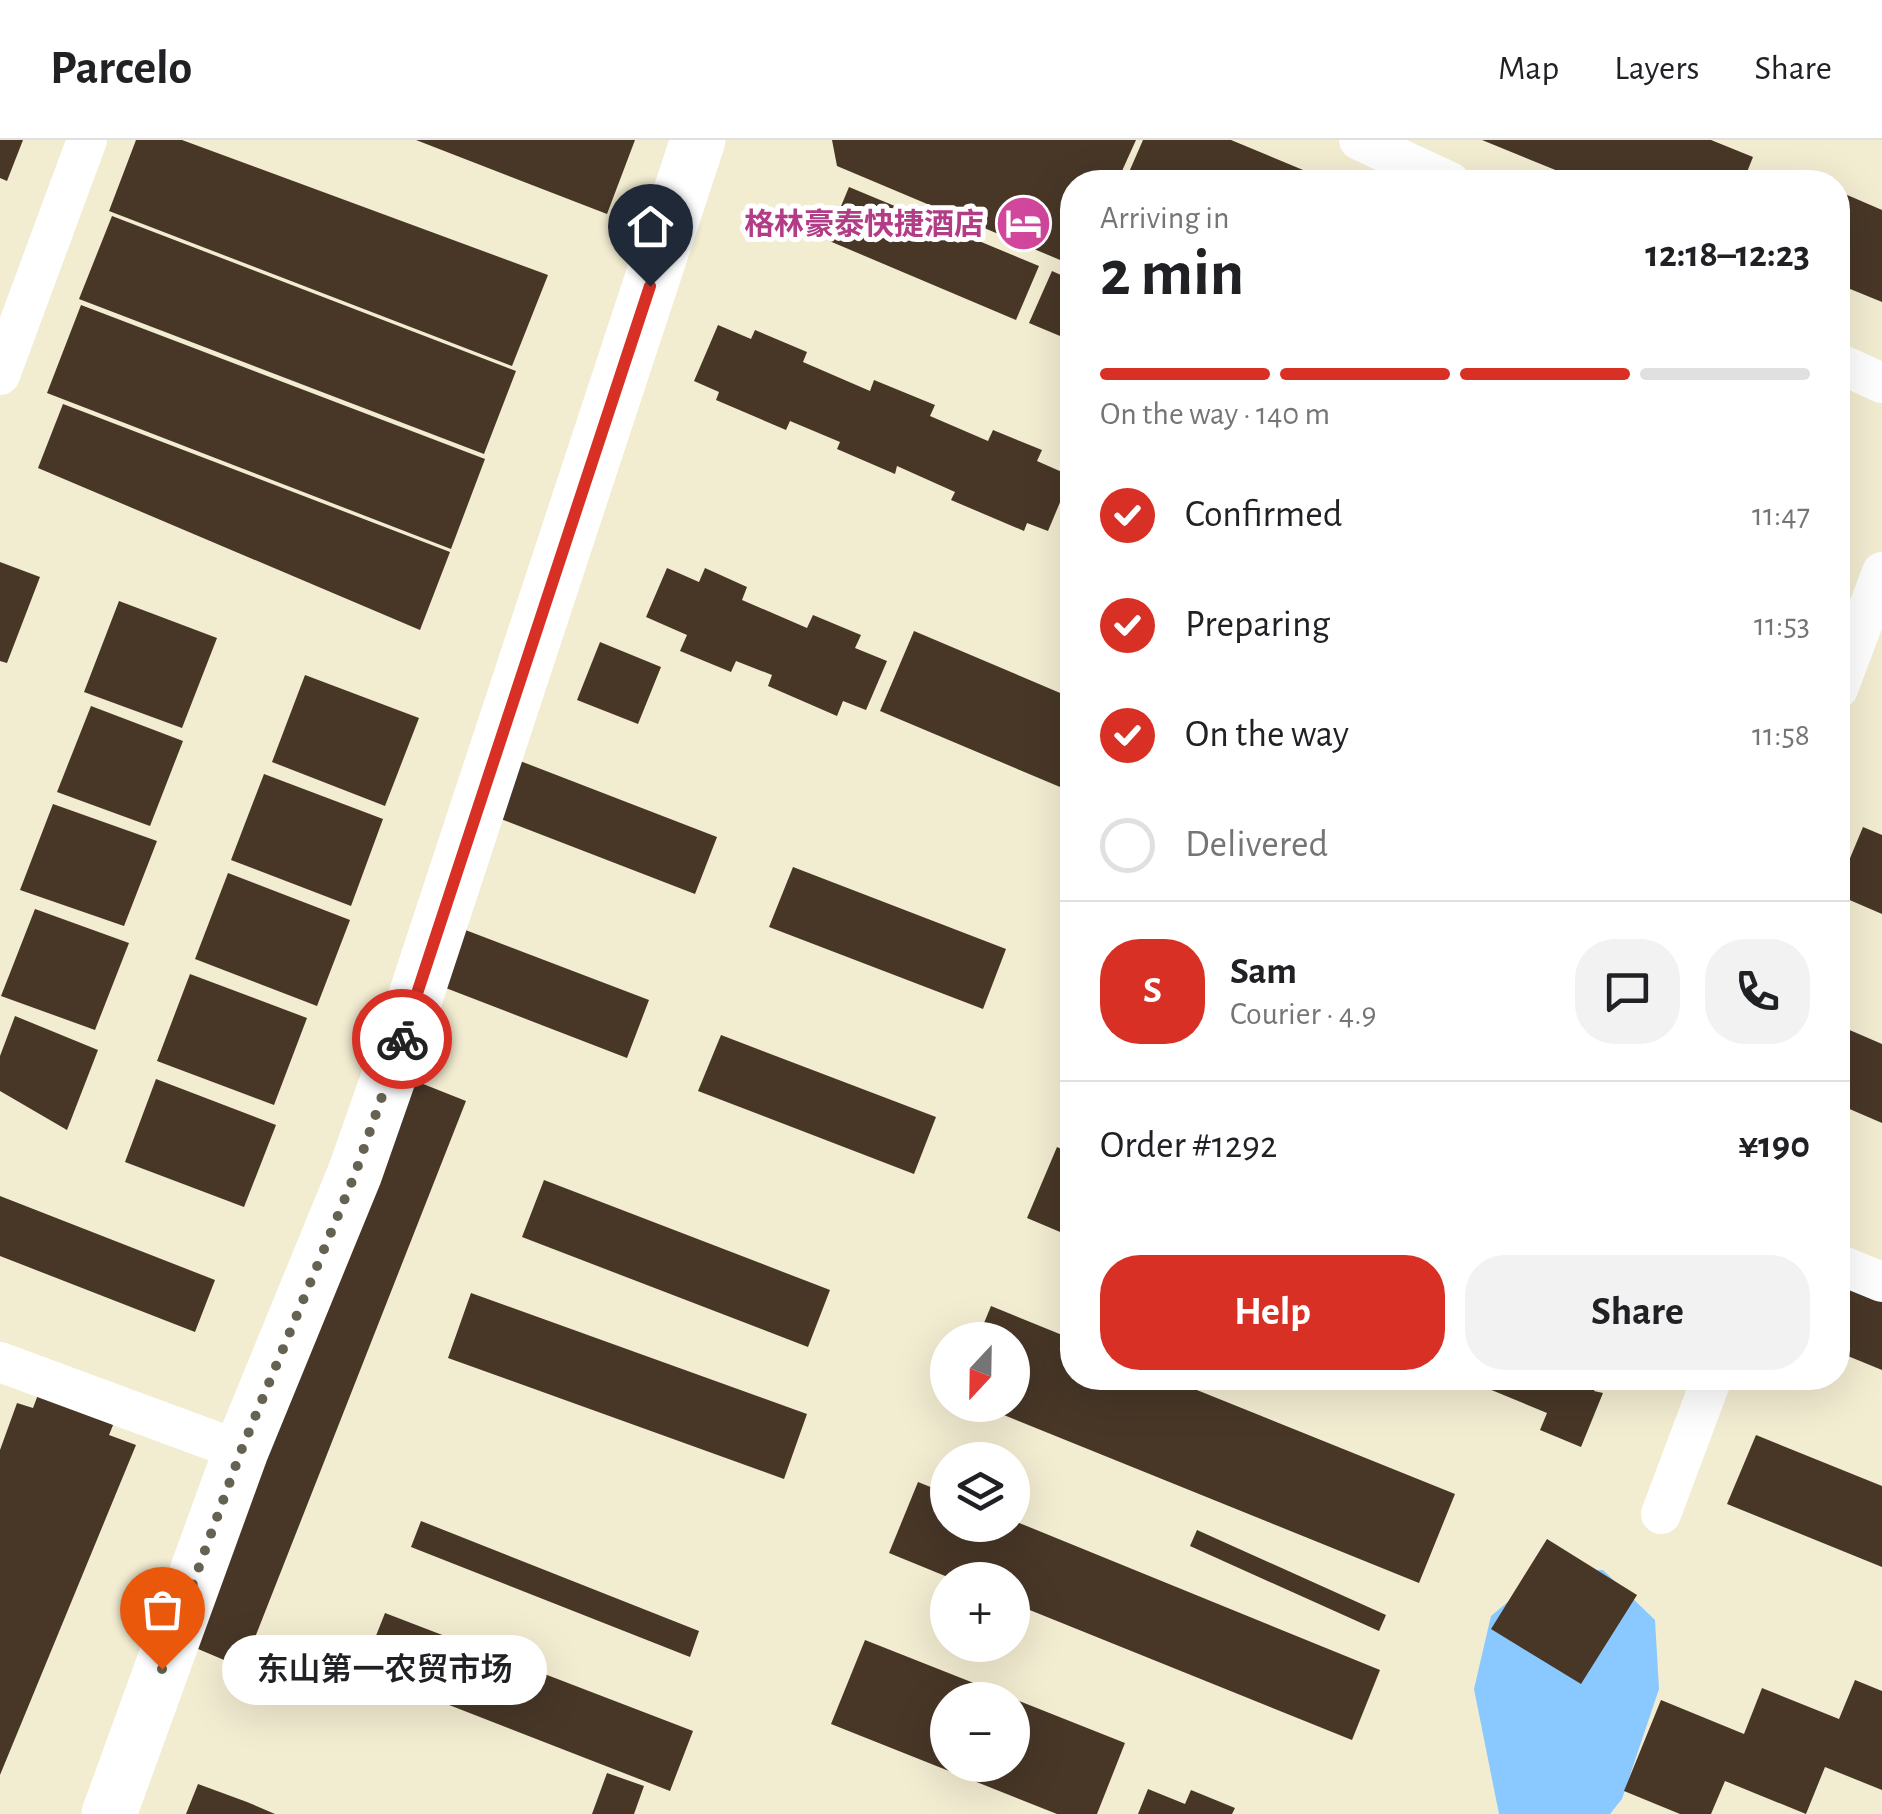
<!DOCTYPE html>
<meta charset="utf-8">
<style>
:root{--surface:#fff;--page:#f2f2f2;--text:#202124;--muted:#757577;--line:#e0e0e0;--accent:#d93025}
body{margin:0;font-family:"Alegreya Sans","Noto Sans SC",sans-serif;background:var(--page);color:var(--text);height:100vh;display:flex;flex-direction:column;font-size:38px;white-space:nowrap}
*{box-sizing:border-box;margin:0}
p{font-size:32px;color:var(--muted)}
.icon{flex:none;width:55px;height:55px;fill:none;stroke:currentColor;stroke-width:2;stroke-linecap:round;stroke-linejoin:round}
.map{position:relative;flex:1;overflow:hidden}
.sheet{position:absolute;left:1060px;top:30px;width:790px;height:1220px;display:flex;flex-direction:column;background:var(--surface);border-radius:40px;box-shadow:0 10px 40px #0002}
.sheet>*{flex:none}
.needle{width:65px;rotate:202deg}
.buttons{position:absolute;left:930px;top:1182px;display:grid;gap:20px}
.buttons a{display:grid;place-items:center;width:100px;height:100px;border-radius:50%;background:var(--surface);box-shadow:0 10px 40px #0002;font-size:50px}
.pin{position:absolute;display:grid;place-items:center;width:85px;height:85px;color:#fff;margin:-102px -42px;border-radius:50% 50% 50% 0;rotate:-45deg;box-shadow:0 0 10px #0007}
.pin .icon{rotate:45deg}
.courier{position:absolute;display:grid;place-items:center;width:100px;height:100px;margin:-50px;border:8px solid #d93025;border-radius:50%;background:#fff;color:#222;box-shadow:0 2px 12px #0007}
.bubble{position:absolute;height:70px;border-radius:35px;background:var(--surface);box-shadow:0 10px 40px #0002;font-size:32px;font-weight:600;line-height:70px;text-align:center}
.head em{font-style:normal;font-weight:600}
.head div{display:flex;flex-direction:column-reverse}
.head{display:flex;align-items:center;justify-content:space-between;height:170px;padding:0 40px}
h1{font-size:65px;font-weight:600;line-height:75px}
.bar{display:grid;grid-template-columns:repeat(4,1fr);gap:15px 10px;align-content:center;height:120px;padding:0 40px}
.bar i{height:12px;border-radius:8px;background:var(--line)}
.bar .on{background:var(--accent)}
.bar p{grid-column:span 4}
.line{display:flex;align-items:center;gap:25px;padding:0 40px;border-top:2px solid var(--line)}
.line div{flex:1}
.round{display:grid;place-items:center;flex:none;width:105px;height:105px;border-radius:40px;background:var(--page)}
ol{padding:0 40px;list-style:none}
li{display:flex;align-items:center;gap:30px;height:110px}
li p{margin-inline-start:auto}
li .icon{padding:10px;border-radius:50%;background:var(--accent);color:#fff;stroke-width:4}
li:last-child{color:var(--muted)}
li i{width:55px;height:55px;border:5px solid var(--line);border-radius:50%}
.primary-button{display:flex;gap:20px;margin-top:auto;padding:20px 40px}
.primary-button a{flex:1;height:115px;border-radius:40px;background:var(--accent);color:#fff;font-size:40px;font-weight:600;line-height:115px;text-align:center}
.primary-button a+a{background:var(--page);color:var(--text)}
header{display:flex;align-items:center;gap:60px;box-sizing:border-box;height:140px;padding:0 50px;background:var(--surface);border-bottom:2px solid var(--line)}
header strong{font-size:48px}
nav{display:flex;gap:55px;margin-inline-start:auto;font-size:35px}
.map>svg:first-child{display:block}
</style>
<header>
<strong>Parcelo</strong>
<nav><a>Map</a><a>Layers</a><a>Share</a></nav>
</header>
<div class="map">
<svg width="1882" height="1674" viewBox="0 0 1882 1674">
<rect width="100%" height="100%" fill="#f2ecd1"/>
<path fill="#8ac9ff" d="M1603,1430L1655,1480L1659,1549L1622,1659L1610,1674H1499L1474,1549L1491,1476L1545,1431Z"/>
<path fill="#483727" fill-rule="evenodd" d="M0,0H23L7,41L0,38Z
M136,0H182L548,135L512,226L109,71Z
M416,0H635L607,74Z
M832,0H1136L1117,42H1072V125L837,26Z
M1143,0H1231L1332,42H1134L1126,39Z
M1482,0H1711L1753,17L1743,42H1585Z
M849,47L1039,126L1016,180L827,100Z
M1838,51L1882,70V162L1838,144Z
M112,76L516,231L484,314L79,159Z
M1052,131L1072,140V201L1029,183Z
M81,165L485,319L451,409L47,253Z
M718,185L751,199L755,190L807,212L803,222L870,251L874,240L935,265L930,276L988,301L993,290L1042,310L1037,321L1071,336L1048,391L1027,383L1024,391L951,360L955,352L897,326L895,334L837,309L840,302L790,281L786,290L716,260L719,252L694,241Z
M63,264L450,412L420,490L38,328Z
M0,422L40,437L7,523L0,521Z
M667,428L699,442L705,428L747,447L742,460L807,488L813,475L861,495L855,508L887,521L866,570L843,561L837,576L768,546L772,535L736,521L731,532L680,511L687,495L646,477Z
M119,461L217,498L182,588L84,552Z
M914,491L1072,558V652L880,571Z
M600,502L661,527L638,584L577,560Z
M305,535L419,578L385,666L272,622Z
M91,566L183,601L150,686L57,652Z
M502,614L717,697L695,754L480,671Z
M264,634L383,679L351,766L231,720Z
M53,664L157,701L124,786L20,750Z
M1863,687L1882,695V774L1838,755V747Z
M793,727L1006,809L983,869L769,787Z
M228,733L350,780L317,866L195,819Z
M35,769L129,803L95,890L1,856Z
M434,778L649,860L627,918L412,835Z
M190,834L307,878L274,965L157,921Z
M15,876L98,910L67,990L0,951V916Z
M1838,885L1882,904V983L1838,964Z
M721,895L936,977L914,1034L698,951Z
M156,939L276,985L244,1067L125,1022Z
M413,940L466,961L243,1528L191,1506Z
M1057,1007L1072,1014V1097L1027,1078Z
M544,1040L830,1150L808,1207L522,1097Z
M0,1056L215,1140L195,1192L0,1116Z
M1838,1138L1882,1156V1230L1838,1212Z
M471,1153L807,1274L784,1339L448,1218Z
M991,1166L1072,1199V1238H1167L1455,1354L1419,1443L979,1265H1012V1200H977Z
M1479,1238H1600L1594,1251L1603,1253L1581,1307L1540,1290L1547,1273L1477,1244Z
M42,1244L118,1273L109,1295L136,1305L0,1635V1310L17,1263L33,1268Z
M1756,1295L1882,1346V1427L1727,1364Z
M918,1342L948,1354V1385H1012V1380L1380,1530L1352,1600L1012,1463V1440H955L889,1413Z
M421,1381L699,1491L690,1517L411,1407Z
M1197,1390L1386,1475L1379,1491L1190,1406Z
M1547,1399L1637,1455L1581,1544L1491,1489Z
M385,1473L693,1591L670,1651L362,1531Z
M865,1500L1125,1603L1097,1674H1057L831,1584ZM948,1560H1012V1625H948Z
M1855,1540L1882,1551V1650L1825,1627L1806,1674L1725,1641L1711,1674H1680L1624,1651L1661,1560L1744,1594L1762,1548L1839,1579Z
M607,1633L644,1646L634,1674H592Z
M198,1644L247,1662L275,1674H186Z
M1148,1649L1185,1664L1191,1650L1235,1668L1232,1674H1138Z"/>
<g fill="none" stroke-linecap="round" stroke-linejoin="round">
<path stroke="#fff" stroke-width="40" d="M1359,0L1450,42
M1838,223L1882,243
M0,235L87,0
M1838,549L1882,432
M1838,1124L1882,1142
M0,1222L241,1311
M1661,1374L1712,1238"/>
<path stroke="#fff" stroke-width="55" d="M109,1674L241,1311L355,1033L396,916L698,0"/>
</g>
<g fill="none" stroke-linecap="round" stroke-linejoin="round">
<path stroke="#666252" stroke-width="10" stroke-dasharray="0 18" d="M162,1529L241,1311L355,1034L402,899"/>
<path stroke="#d93025" stroke-width="12" d="M402,899L650,146"/>
</g>
<defs>
<symbol id="hotel-disc" viewBox="-11 -11 22 22"><circle r="9.5" fill="#d1479c" stroke="#fff"/><path d="M-6-4.5h1.5V1H6V5H4.5V3h-9V5H-6ZM-4 0a1.8 1.8 0 1 1 3.6 0ZM.5 0V-2.5h3Q6-2.5 6 0Z" fill="#fff"/></symbol>
</defs>
<g fill-rule="evenodd">
<use href="#hotel-disc" x="992" y="52" width="63" height="63"/>
</g>
<g text-anchor="middle" stroke-width="10" stroke-linejoin="round" paint-order="stroke">
<g font-size="30" font-weight="bold" fill="#b23c85" stroke="#fff" text-anchor="end">
<text x="984" y="94">格林豪泰快捷酒店</text>
</g>
</g>
</svg>
<div class="buttons">
<a><svg class="needle" viewBox="-14 -14 28 28"><path d="M0-13l5 13h-10z" fill="#e53935"/><path d="M0 13l5-13h-10z" fill="#757577"/></svg></a>
<a><svg class="icon" aria-label="layers" viewBox="0 0 24 24"><path d="M12 4l9 5-9 5-9-5zM3 14l9 5 9-5"/></svg></a>
<a>+</a>
<a>−</a>
</div>
<div class="pin" style="left:162px;top:1529px;background:#ea580c"><svg class="icon" aria-label="bag" viewBox="0 0 24 24"><path d="M5 8h14l-1 12H6zM9 8a3 3 0 0 1 6 0"/></svg></div>
<div class="pin" style="left:650px;top:146px;background:#1f2937"><svg class="icon" aria-label="home" viewBox="0 0 24 24"><path d="M3 11l9-7 9 7M6 9v11h12V9"/></svg></div>
<div class="courier" style="left:402px;top:899px"><svg class="icon" aria-label="bike" viewBox="0 0 24 24"><circle cx="6" cy="16" r="4"/><circle cx="18" cy="16" r="4"/><path d="M6 16l4-8h5l3 8M10 8l3 8H6M13 5h3"/></svg></div>
<div class="bubble" style="left:222px;top:1495px;width:325px">东山第一农贸市场</div>
<section class="sheet">
<div class="head"><div><h1>2 min</h1><p>Arriving in</p></div><em>12:18–12:23</em></div>
<div class="bar"><i class="on"></i><i class="on"></i><i class="on"></i><i></i><p>On the way · 140 m</p></div>
<ol>
<li><svg class="icon" aria-label="check" viewBox="0 0 24 24"><path d="M5 12l5 5 9-10"/></svg>Confirmed<p>11:47</p></li>
<li><svg class="icon" aria-label="check" viewBox="0 0 24 24"><path d="M5 12l5 5 9-10"/></svg>Preparing<p>11:53</p></li>
<li><svg class="icon" aria-label="check" viewBox="0 0 24 24"><path d="M5 12l5 5 9-10"/></svg>On the way<p>11:58</p></li>
<li><i></i>Delivered</li>
</ol>
<div class="line" style="height:180px"><b class="round" style="background:var(--accent);color:#fff">S</b><div><b>Sam</b><p>Courier · 4.9</p></div><a class="round"><svg class="icon" aria-label="chat" viewBox="0 0 24 24"><path d="M4 5h16v11H9l-5 4z"/></svg></a><a class="round"><svg class="icon" aria-label="phone" viewBox="0 0 24 24"><path d="M5 4h4l2 5-3 2q2 4 5 5l2-3 5 2v4C11 20 4 13 5 4z"/></svg></a></div>
<div class="line" style="height:130px"><div>Order #1292</div><b>¥190</b></div>
<div class="primary-button"><a>Help</a><a>Share</a></div>
</section>
</div>
